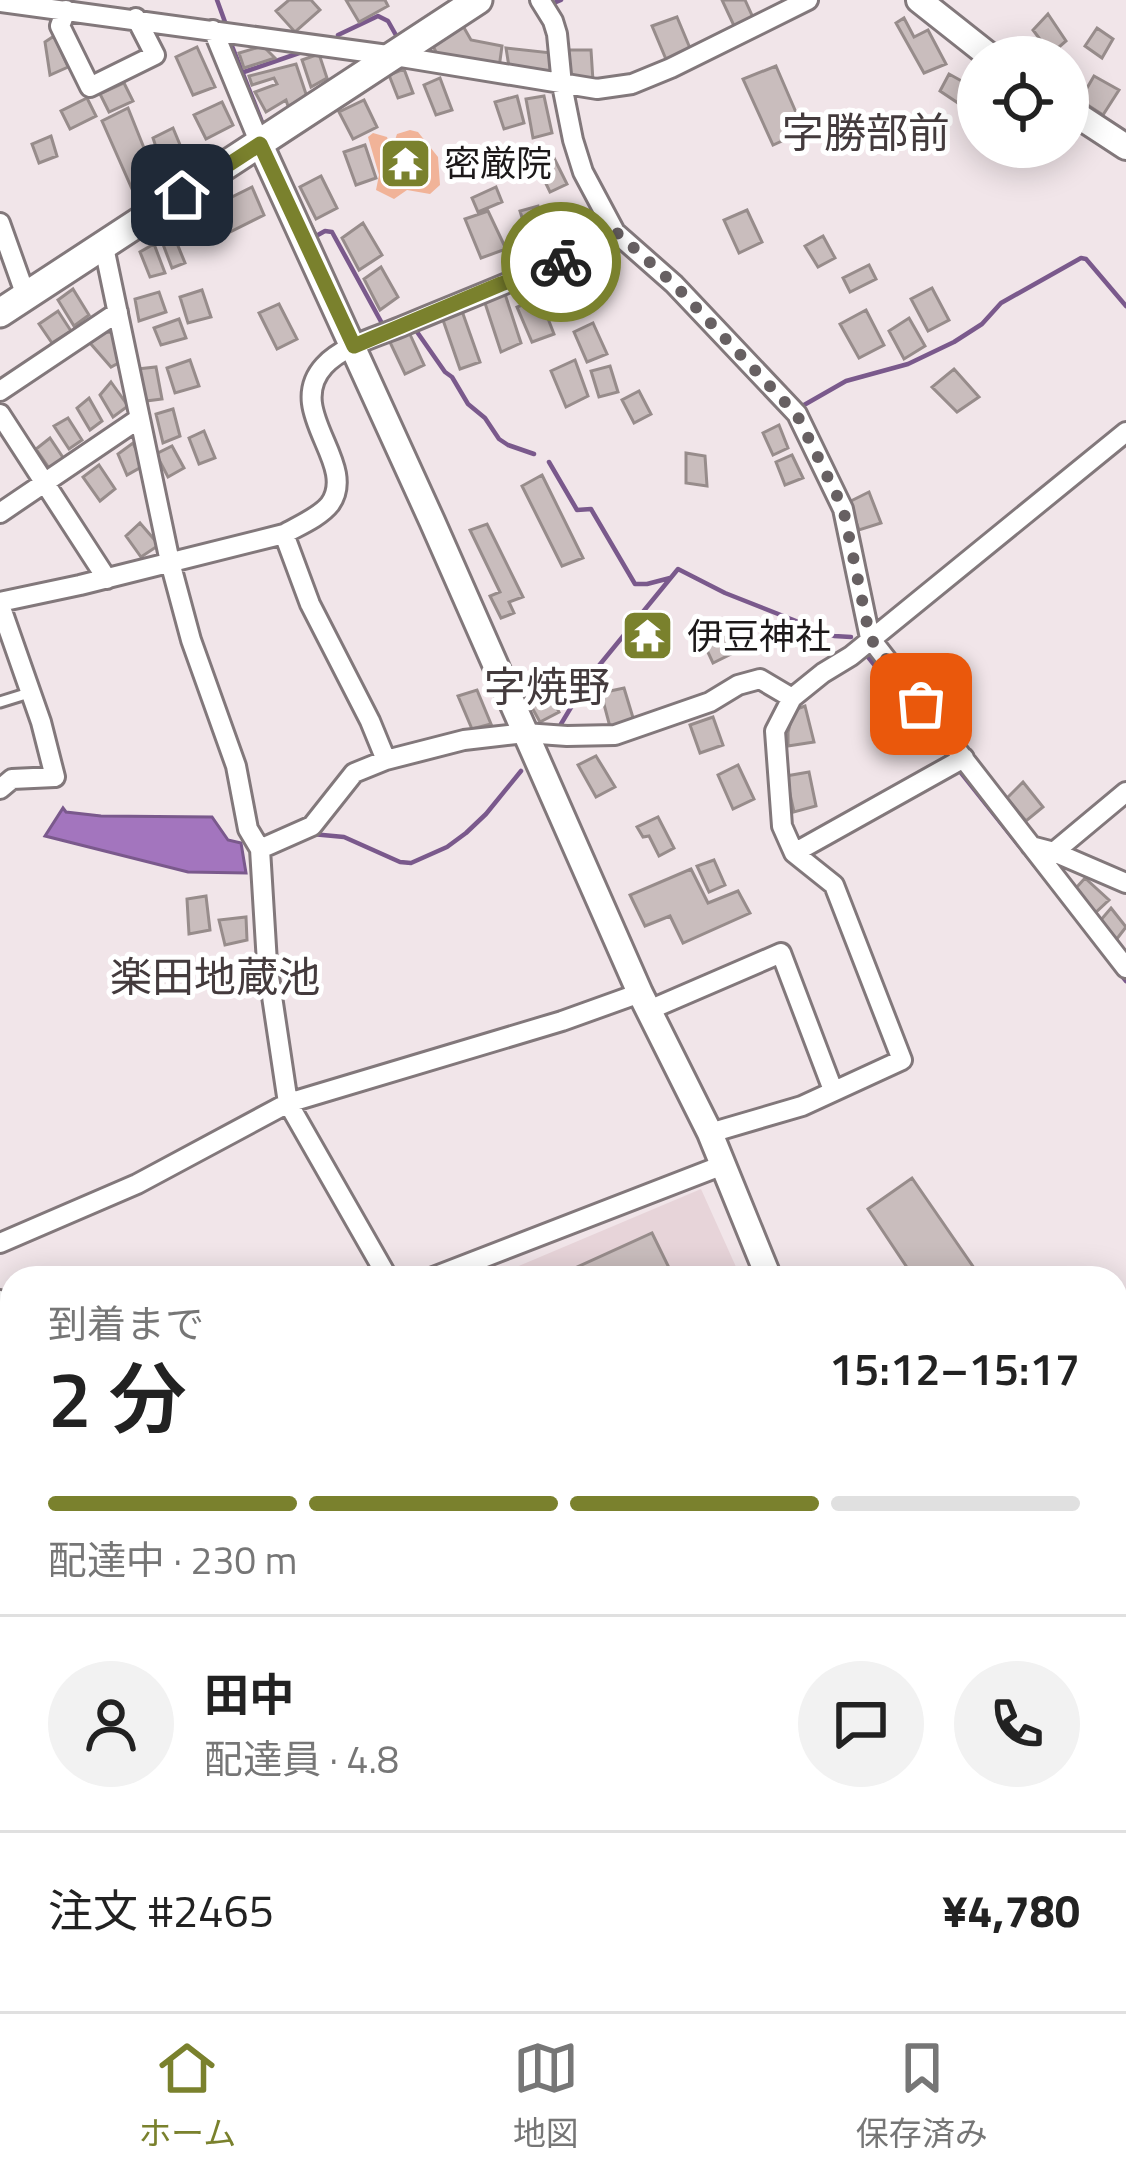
<!DOCTYPE html>
<html lang="ja">
<meta charset="utf-8">
<style>
:root{--surface:#fff;--page:#f2f2f2;--text:#222;--muted:#767676;--line:#e0e0e0;--accent:#7a812d}
body{margin:0;font-family:"Titillium Web","Noto Sans JP",sans-serif;background:var(--page);color:var(--text);height:100vh;display:flex;flex-direction:column;font-size:45px;white-space:nowrap}
*{box-sizing:border-box;margin:0}
p{font-size:39px;color:var(--muted)}
.icon{flex:none;width:66px;height:66px;fill:none;stroke:currentColor;stroke-width:2;stroke-linecap:round;stroke-linejoin:round}
.map{position:relative;flex:1;overflow:hidden}
.sheet{position:absolute;left:0px;top:1266px;width:1128px;height:747px;display:flex;flex-direction:column;background:var(--surface);border-radius:36px 36px 0 0;box-shadow:0 6px 30px #0003}
.sheet>*{flex:none}
.buttons{position:absolute;left:957px;top:36px;display:grid;gap:24px}
.buttons a{display:grid;place-items:center;width:132px;height:132px;border-radius:50%;background:var(--surface);box-shadow:0 6px 30px #0003;font-size:60px}
.pin{position:absolute;display:grid;place-items:center;width:102px;height:102px;color:#fff;margin:-51px;border-radius:24px;box-shadow:0 6px 18px #0006}
.courier{position:absolute;display:grid;place-items:center;width:120px;height:120px;margin:-60px;border:9px solid #7a812d;border-radius:50%;background:#fff;color:#222;box-shadow:0 3px 15px #0007}
.head em{font-style:normal;font-weight:600}
.head div{display:flex;flex-direction:column-reverse}
.head{display:flex;align-items:center;justify-content:space-between;height:204px;padding:0 48px}
h1{font-size:78px;font-weight:600;line-height:90px}
.bar{display:grid;grid-template-columns:repeat(4,1fr);gap:18px 12px;align-content:center;height:144px;padding:0 48px}
.bar i{height:15px;border-radius:9px;background:var(--line)}
.bar .on{background:var(--accent)}
.bar p{grid-column:span 4}
.line{display:flex;align-items:center;gap:30px;padding:0 48px;border-top:3px solid var(--line)}
.line div{flex:1}
.round{display:grid;place-items:center;flex:none;width:126px;height:126px;border-radius:63px;background:var(--page)}
.menu{display:flex;justify-content:space-around;align-items:center;height:168px;border-top:3px solid var(--line);background:var(--surface);font-size:33px;color:var(--muted)}
.menu a{display:grid;justify-items:center;gap:6px}
.menu .on{color:var(--accent)}
.map>svg:first-child{display:block}
</style>
<div class="map">
<svg width="1126" height="2011" viewBox="0 0 1126 2011">
<rect width="100%" height="100%" fill="#f1e5e9"/>
<path fill="#e7d4d9" d="M701,1189L741,1278H490Z
M0,1329L12,1355V1896L0,1909Z
M1126,1759V2011H1093L1089,2001H1116V1763Z
M35,2001H418L393,2011H40Z"/>
<path fill="#f1b398" d="M410,130L418,132L438,157L440,185L430,194L407,190L394,199L376,190L379,175L368,137L373,133L387,137L390,148L387,164L397,177L409,178L419,171V161L408,145L394,143L397,134Z
M910,2001H1064L1068,2011H914Z"/>
<path fill="#a375be" stroke="#7a598c" stroke-width="3" d="M63,808L66,812L101,816L212,817L228,840L241,843L246,873L188,872L45,836Z"/>
<g fill="none" stroke-linecap="round" stroke-linejoin="round">
<path stroke="#7a598c" stroke-width="4.5" d="M217,0L225,22
M549,5L561,0
M338,35L378,16L388,21L397,37
M232,46L262,122
M241,73L302,52
M302,208L316,236L325,231L332,232L384,327
M415,329L445,372L452,377L468,404L485,418L499,439L508,445L534,454
M804,405L846,381L908,364L954,342L982,324L1001,303L1081,258L1086,259L1126,306
M549,462L577,510L591,509L635,584H647L670,578
M868,657L951,760
M561,724L588,679L678,569L725,593L834,636L851,637
M958,769L1074,915
M312,834L344,837L400,862L411,863L447,847L466,833L486,814L521,771
M1118,971L1126,981
M1116,1781L1126,1778
M0,1928L12,1914
M499,2011L524,2001"/>
</g>
<path fill="#c9bdbd" stroke="#978c8b" stroke-width="3" d="M289,0H311L320,10L295,32L276,11Z
M346,0H385L388,6L359,22Z
M722,0H745L755,22L736,30Z
M1048,14L1066,41L1051,54L1033,30Z
M677,17L692,53L668,64L652,26Z
M904,18L914,37L928,30L946,64L924,73L896,23Z
M463,26L471,40L502,46L499,68L438,56L433,46Z
M1097,28L1113,39L1102,58L1085,46Z
M54,36L68,67L50,75L45,42Z
M263,46L275,58L244,68L239,53Z
M197,47L215,87L193,95L176,57Z
M506,48L552,53L554,74L509,67Z
M567,50H591L593,81L569,78Z
M319,54L327,78L311,87L302,60Z
M296,64L307,97L288,106L286,100L266,112L255,92L277,84L274,78L252,85L249,76Z
M776,66L804,131L773,145L743,79Z
M404,69L413,93L398,98L389,75Z
M949,74L978,90L967,109L940,91Z
M1094,76L1119,90L1103,115L1080,100Z
M440,78L452,110L436,115L424,85Z
M124,83L133,101L109,112L100,94Z
M517,96L524,123L504,129L495,102Z
M544,96L552,133L533,138L526,99Z
M87,98L96,116L70,129L61,111Z
M364,100L377,127L353,139L339,112Z
M222,102L233,125L206,139L194,115Z
M128,108L158,183L136,198L102,121Z
M173,128L183,152L161,162L153,138Z
M51,136L57,156L39,163L32,144Z
M365,145L376,178L356,185L344,152Z
M554,158L567,184L550,192L538,167Z
M321,176L337,208L316,219L300,187Z
M252,187L264,215L230,232L216,205Z
M496,187L502,202L478,212L472,198Z
M538,206L545,231L528,237L520,211Z
M747,210L762,242L739,253L724,220Z
M488,211L506,249L481,258L465,219Z
M363,223L382,255L359,270L342,238Z
M174,236L185,263L172,268L161,239Z
M823,236L835,258L818,267L805,246Z
M154,244L165,273L150,277L140,252Z
M869,265L876,279L850,292L843,278Z
M381,267L398,297L380,310L364,279Z
M932,288L949,320L928,331L911,299Z
M73,289L89,315L74,326L58,300Z
M202,290L211,317L188,323L180,297Z
M504,291L521,343L501,352L484,300Z
M159,292L166,312L139,321L135,299Z
M540,298L554,334L532,342L517,307Z
M279,304L297,339L277,349L259,313Z
M866,310L884,345L859,358L840,324Z
M58,311L71,331L52,343L39,324Z
M462,311L480,362L460,369L443,320Z
M909,318L925,346L904,359L889,331Z
M179,319L186,338L161,345L154,328Z
M593,323L607,354L587,362L574,332Z
M408,330L424,365L405,374L388,338Z
M106,332L117,333L124,360L111,367L90,343Z
M190,360L199,386L175,393L167,368Z
M575,360L588,396L566,407L551,371Z
M610,366L618,392L599,397L591,371Z
M156,367L162,399L146,401L137,369Z
M954,369L979,397L957,412L932,387Z
M111,382L128,406L113,417L100,395Z
M639,391L651,414L634,423L622,400Z
M89,398L102,421L90,430L77,408Z
M173,409L180,436L163,443L156,414Z
M68,418L82,440L69,449L54,426Z
M779,425L788,448L773,455L763,433Z
M204,431L215,458L199,464L189,438Z
M50,438L64,459L49,468L36,449Z
M133,443L143,466L127,475L118,454Z
M172,446L184,468L168,477L156,454Z
M686,453L705,456L707,486L686,483Z
M792,455L803,478L785,485L776,462Z
M99,465L115,489L100,501L83,477Z
M542,475L583,558L562,566L522,486Z
M869,492L881,523L859,530L849,502Z
M140,523L159,545L141,557L126,536Z
M487,524L523,597L509,602L514,613L501,618L490,596L500,592L470,530Z
M718,620L735,652L713,663L697,629Z
M624,688L634,721L610,727L601,693Z
M477,690L491,724L472,729L458,696Z
M550,695L559,712L540,722L530,704Z
M805,706L814,742L788,746V732L794,710Z
M713,717L723,745L700,753L690,725Z
M596,756L615,787L596,797L578,765Z
M738,765L754,799L733,809L718,775Z
M809,772L816,806L794,812L786,776Z
M1023,782L1043,807L1026,821L1007,798Z
M658,817L674,848L659,856L649,836L643,837L637,827Z
M714,860L725,885L709,892L697,866Z
M691,869L708,903L738,891L750,913L683,943L670,916L645,926L630,895Z
M1085,878L1109,900L1095,913L1075,889Z
M206,896L210,930L189,934L187,899Z
M1111,908L1126,927L1116,940L1100,921Z
M246,917L247,940L225,945L219,920Z
M912,1178L981,1278H890L906,1266L868,1209Z
M652,1233L674,1278H553Z
M1116,1345L1126,1357V1392L1116,1400Z
M12,1407V1566L0,1542V1414Z
M1126,1580V1675L1116,1650V1585Z
M12,1708V1857L0,1862V1715Z
M1126,1826V1894L1116,1867V1830Z
M66,2001H113L117,2011H70Z
M282,2001H340L344,2011H286Z
M686,2001H882L885,2011H690Z"/>
<g fill="none" stroke-linecap="round" stroke-linejoin="round">
<defs>
<path id="lane" d="M0,702L29,693
M0,1610L12,1637
M0,1999L7,2011"/>
<path id="street" d="M540,0L553,21L557,34L562,85L573,140L583,172L615,232L674,284L797,414L843,509L870,638L1126,968
M0,2L395,56L597,89L632,84L671,68L808,0
M66,10L60,26L90,87L155,55L136,18
M213,30L260,144
M0,223L26,296
M104,247L170,562L191,640L236,766L248,829L260,849L267,963L288,1103L388,1278
M0,391L118,312
M0,414L107,579
M0,513L140,418
M284,534L310,604L370,721L386,760
M0,602L80,585L284,534C298,526 320,517 330,504C359,463 283,411 324,366C343,345 380,336 405,325C476,295 548,269 615,232
M0,605L41,722L55,777L12,779L0,789
M1031,846L1054,852L1126,883
M260,849L312,826L354,773L386,760L464,740L525,733L567,736L615,735L710,702L738,685L760,679L792,698
M1054,852L1126,792
M794,853L964,758
M649,1010L781,953L833,1090
M710,1133L802,1106L902,1060L834,885L794,853L782,826L775,731L792,698L823,673L851,656L1126,432
M0,1243L137,1184L288,1103L562,1021L640,993
M431,1278L723,1165
M0,1300L12,1328
M261,2001L265,2011"/>
<path id="secondary" d="M919,0L991,57
M1068,109L1126,147
M260,144L432,521L640,993L710,1133L769,1278
M1116,1763L1126,1759
M572,2001L576,2011
M1089,2001L1093,2011
M447,2011L474,2001"/>
<path id="primary" d="M0,313L478,0"/>
</defs>
<use href="#lane" stroke="#82787b" stroke-width="15"/>
<use href="#street" stroke="#82787b" stroke-width="24"/>
<use href="#secondary" stroke="#82787b" stroke-width="30"/>
<use href="#primary" stroke="#82787b" stroke-width="33"/>
<use href="#lane" stroke="#fff" stroke-width="9"/>
<use href="#street" stroke="#fff" stroke-width="18"/>
<use href="#secondary" stroke="#fff" stroke-width="24"/>
<use href="#primary" stroke="#fff" stroke-width="27"/>
</g>
<g fill="none" stroke-linecap="round" stroke-linejoin="round">
<path stroke="#676062" stroke-width="12" stroke-dasharray="0 21.6" d="M561,262L616,232L674,284L797,415L843,508L870,638L921,704"/>
<path stroke="#7a812d" stroke-width="15" d="M182,195L260,144L354,346L501,284L561,262"/>
</g>
<defs>
<symbol id="temple-square" viewBox="-11 -11 22 22"><rect x="-9" y="-9" width="18" height="18" rx="4" fill="#7a812d" stroke="#fff"/><path d="M0-6L5-2H3V0L6.5 2.5H4V6H1.5V3h-3V6H-4V2.5H-6.5L-3 0V-2H-5Z" fill="#fff"/></symbol>
</defs>
<g fill-rule="evenodd">
<use href="#temple-square" x="376" y="134" width="59" height="59"/>
<use href="#temple-square" x="618" y="606" width="59" height="59"/>
</g>
<g text-anchor="middle" stroke-width="10" stroke-linejoin="round" paint-order="stroke">
<g font-size="36" fill="#1c1819" stroke="#fff" text-anchor="start">
<text x="444" y="176">密厳院</text>
<text x="687" y="649">伊豆神社</text>
</g>
<g font-size="42" fill="#443b3d" stroke="#fff">
<text x="866" y="148">字勝部前</text>
<text x="547" y="702">字焼野</text>
<text x="215" y="992">楽田地蔵池</text>
</g>
</g>
</svg>
<div class="buttons">
<a><svg class="icon" aria-label="locate" viewBox="0 0 24 24"><circle cx="12" cy="12" r="6"/><path d="M12 2v4M12 18v4M2 12h4M18 12h4"/></svg></a>
</div>
<div class="pin" style="left:921px;top:704px;background:#ea580c"><svg class="icon" aria-label="bag" viewBox="0 0 24 24"><path d="M5 8h14l-1 12H6zM9 8a3 3 0 0 1 6 0"/></svg></div>
<div class="pin" style="left:182px;top:195px;background:#1f2937"><svg class="icon" aria-label="home" viewBox="0 0 24 24"><path d="M3 11l9-7 9 7M6 9v11h12V9"/></svg></div>
<div class="courier" style="left:561px;top:262px"><svg class="icon" aria-label="bike" viewBox="0 0 24 24"><circle cx="6" cy="16" r="4"/><circle cx="18" cy="16" r="4"/><path d="M6 16l4-8h5l3 8M10 8l3 8H6M13 5h3"/></svg></div>
<section class="sheet">
<div class="head"><div><h1>2 分</h1><p>到着まで</p></div><em>15:12–15:17</em></div>
<div class="bar"><i class="on"></i><i class="on"></i><i class="on"></i><i></i><p>配達中 · 230 m</p></div>
<div class="line" style="height:216px"><a class="round"><svg class="icon" aria-label="person" viewBox="0 0 24 24"><circle cx="12" cy="8" r="4"/><path d="M4 21q1-7 8-7t8 7"/></svg></a><div><b>田中</b><p>配達員 · 4.8</p></div><a class="round"><svg class="icon" aria-label="chat" viewBox="0 0 24 24"><path d="M4 5h16v11H9l-5 4z"/></svg></a><a class="round"><svg class="icon" aria-label="phone" viewBox="0 0 24 24"><path d="M5 4h4l2 5-3 2q2 4 5 5l2-3 5 2v4C11 20 4 13 5 4z"/></svg></a></div>
<div class="line" style="height:156px"><div>注文 #2465</div><b>¥4,780</b></div>
</section>
</div>
<nav class="menu">
<a class="on"><svg class="icon" aria-label="home" viewBox="0 0 24 24"><path d="M3 11l9-7 9 7M6 9v11h12V9"/></svg>ホーム</a>
<a><svg class="icon" aria-label="map" viewBox="0 0 24 24"><path d="M3 6l6-2 6 2 6-2v14l-6 2-6-2-6 2zM9 4v14M15 6v14"/></svg>地図</a>
<a><svg class="icon" aria-label="saved" viewBox="0 0 24 24"><path d="M7 4h10v16l-5-4-5 4z"/></svg>保存済み</a>
</nav>
